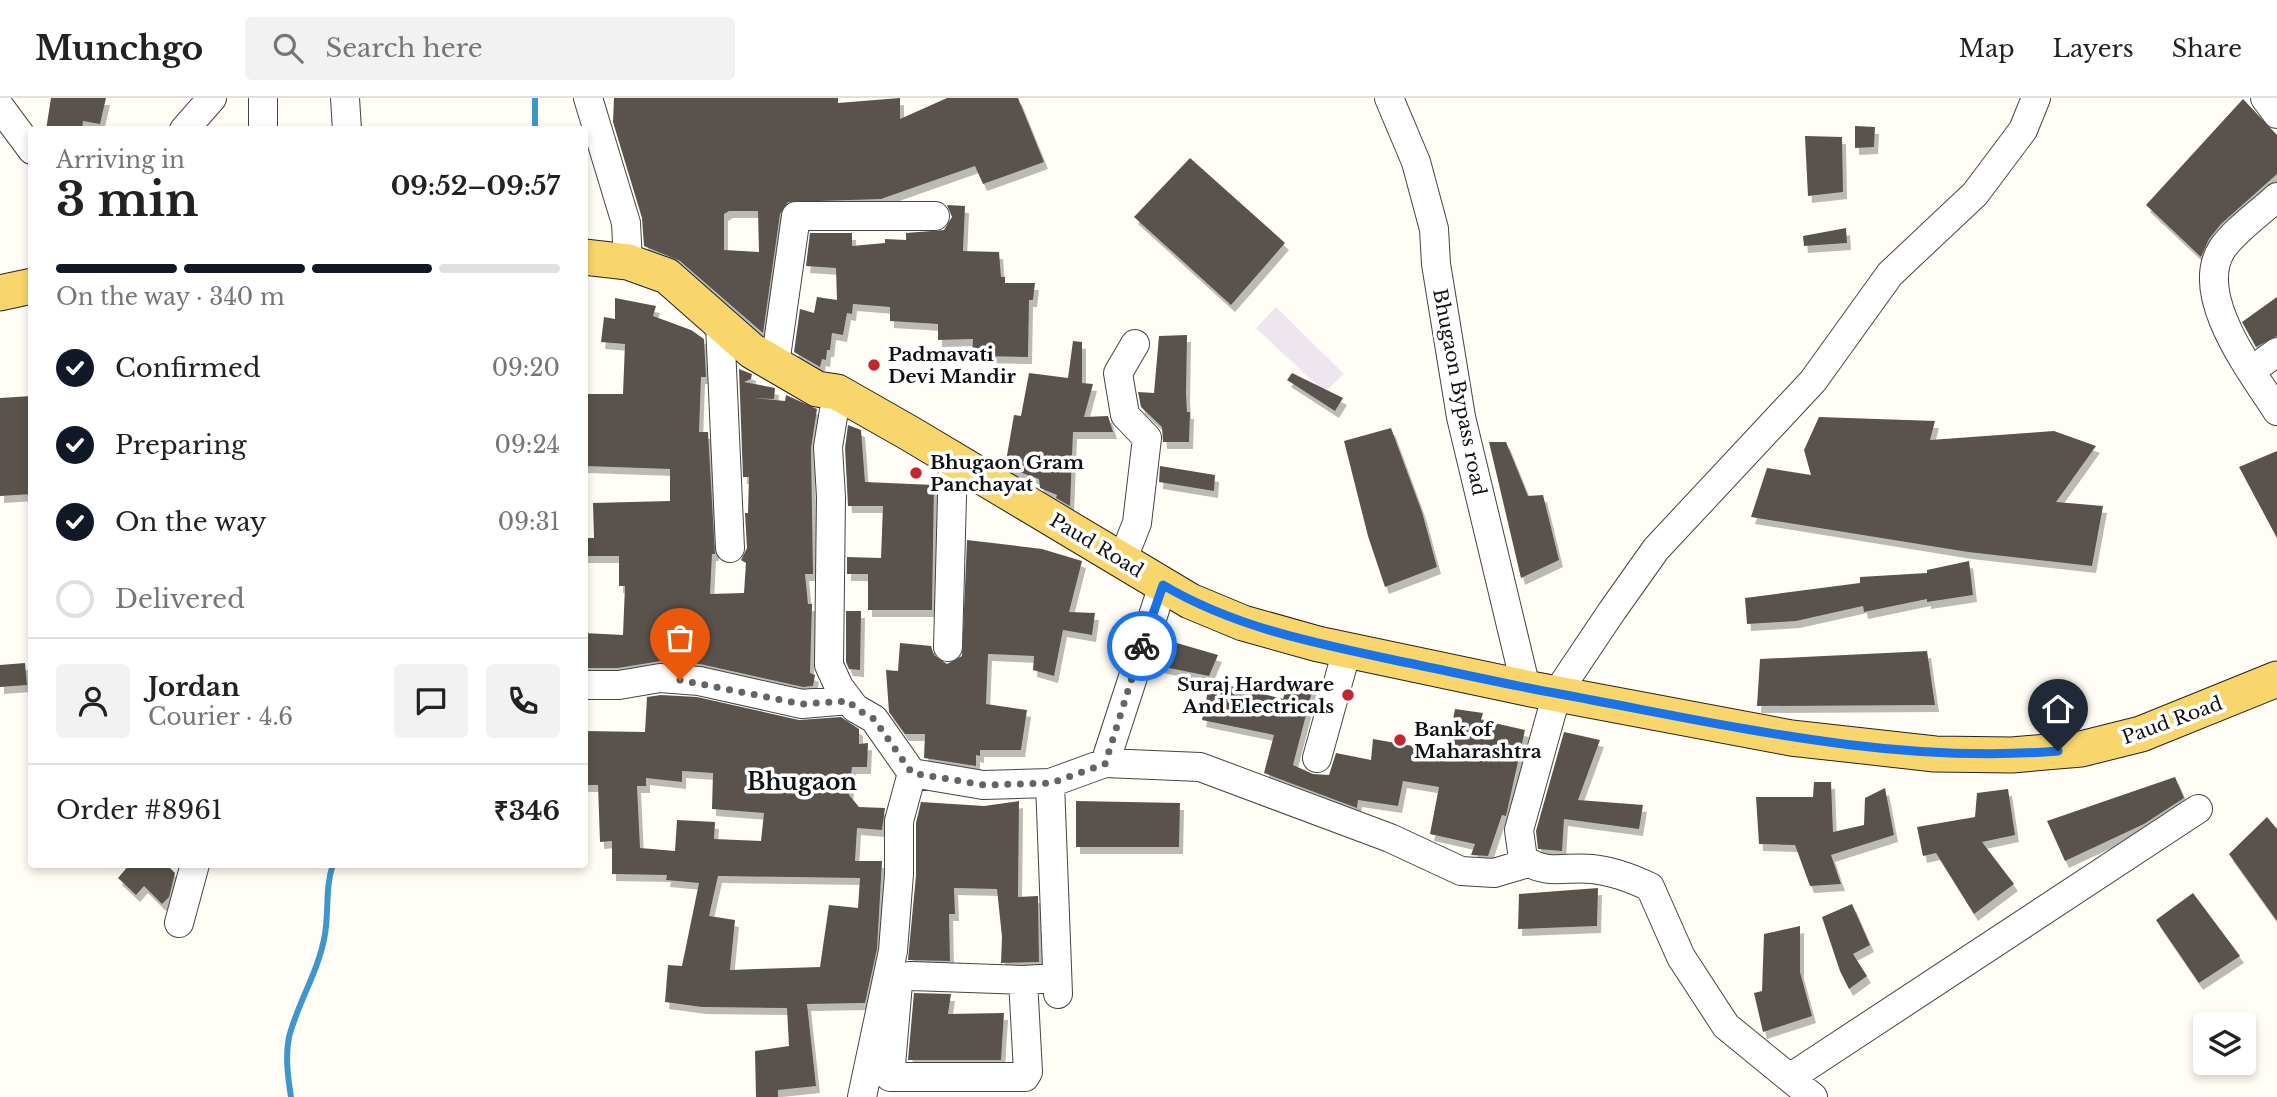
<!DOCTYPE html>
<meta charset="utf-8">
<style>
:root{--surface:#fff;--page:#f2f2f2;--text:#222;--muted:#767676;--line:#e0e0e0;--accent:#111827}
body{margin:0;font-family:"Libre Baskerville",serif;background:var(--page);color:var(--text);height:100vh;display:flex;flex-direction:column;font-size:26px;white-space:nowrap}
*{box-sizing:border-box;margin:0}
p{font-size:23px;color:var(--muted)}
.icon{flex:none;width:38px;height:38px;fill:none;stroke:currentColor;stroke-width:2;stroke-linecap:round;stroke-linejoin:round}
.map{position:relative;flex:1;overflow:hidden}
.drawer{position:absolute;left:28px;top:28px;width:560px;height:742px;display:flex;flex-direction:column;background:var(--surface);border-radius:7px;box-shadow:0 4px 10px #0003}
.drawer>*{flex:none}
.controls{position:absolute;left:2193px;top:914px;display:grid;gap:14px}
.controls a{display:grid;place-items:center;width:63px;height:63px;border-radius:7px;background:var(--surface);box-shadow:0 4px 10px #0003;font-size:35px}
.pin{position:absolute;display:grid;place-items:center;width:60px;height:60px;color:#fff;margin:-72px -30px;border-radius:50% 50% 50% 0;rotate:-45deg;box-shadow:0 0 7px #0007}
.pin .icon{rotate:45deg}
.courier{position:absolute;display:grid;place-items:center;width:70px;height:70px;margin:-35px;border:5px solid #1a73e8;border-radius:50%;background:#fff;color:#222;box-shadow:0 2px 9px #0007}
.headline em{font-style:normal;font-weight:700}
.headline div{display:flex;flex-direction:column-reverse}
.headline{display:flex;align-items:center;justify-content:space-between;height:119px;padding:0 28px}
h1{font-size:46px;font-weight:700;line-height:52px}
.bar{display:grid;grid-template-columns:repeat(4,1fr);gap:10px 7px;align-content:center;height:84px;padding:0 28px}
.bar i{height:9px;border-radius:5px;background:var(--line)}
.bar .on{background:var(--accent)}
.bar p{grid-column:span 4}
.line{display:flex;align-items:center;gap:18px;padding:0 28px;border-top:2px solid var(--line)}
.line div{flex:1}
.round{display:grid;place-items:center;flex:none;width:74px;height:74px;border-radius:7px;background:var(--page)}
ol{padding:0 28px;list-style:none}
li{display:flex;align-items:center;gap:21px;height:77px}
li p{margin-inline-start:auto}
li .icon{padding:7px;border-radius:50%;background:var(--accent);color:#fff;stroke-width:4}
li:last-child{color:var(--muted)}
li i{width:38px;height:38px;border:4px solid var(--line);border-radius:50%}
header{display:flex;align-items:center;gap:42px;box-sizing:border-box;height:98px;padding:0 35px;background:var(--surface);border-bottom:2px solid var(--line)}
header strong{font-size:33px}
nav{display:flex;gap:38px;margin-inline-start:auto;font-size:24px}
.search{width:490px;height:63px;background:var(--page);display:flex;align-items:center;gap:18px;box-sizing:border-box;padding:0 24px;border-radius:7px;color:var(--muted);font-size:26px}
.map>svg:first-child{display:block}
</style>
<header>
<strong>Munchgo</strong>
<div class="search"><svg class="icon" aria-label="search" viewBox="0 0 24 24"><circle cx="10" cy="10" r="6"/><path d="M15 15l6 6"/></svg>Search here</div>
<nav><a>Map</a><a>Layers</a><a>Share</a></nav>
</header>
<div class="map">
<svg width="2277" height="999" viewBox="0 0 2277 999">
<defs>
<filter id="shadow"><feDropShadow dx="4" dy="7" stdDeviation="0" flood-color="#0004"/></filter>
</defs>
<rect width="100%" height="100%" fill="#fffdf5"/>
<path fill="#eee6ef" d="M1276,209L1344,276L1328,291H1321L1256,230Z"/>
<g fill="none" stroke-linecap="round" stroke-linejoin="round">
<path stroke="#3f96cf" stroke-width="6" d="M535,0V32
M291,999C288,980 285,959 289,939C298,904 319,873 325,836C329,812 325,790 333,766"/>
</g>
<path fill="#5a524d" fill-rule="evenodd" filter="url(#shadow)" d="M51,0H106L100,26L83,23L82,32H46Z
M614,0H838V5L900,0V21L947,0H1018L1044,64L983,86L975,68L881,101L788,104L780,116L763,235L680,163L644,148L642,120L613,24ZM729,113H758L759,154L724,152V116Z
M2243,1L2277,37V76L2221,126L2209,141L2201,159L2146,107Z
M1855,28L1875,29L1874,49L1855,50Z
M1805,38L1842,39L1843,94L1808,98Z
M1190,60L1285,145L1231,207L1134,119Z
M947,107L965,108L963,153L999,154L1001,179H1005V185H1035L1033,202H1029L1028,259L972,258L973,241L938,242V226L890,223V209L853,206L852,216L847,215L843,237L832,235L830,252H827L826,262L822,261L820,269L794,254L800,211L814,215L817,199L837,202L836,170L806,168L810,135H852V148L885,145V141L906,142V135L944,132L952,119Z
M1846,130L1847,145L1804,148L1803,138Z
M2277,199V238L2256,249L2242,224Z
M615,200L656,208L653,218L691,232L704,241L706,279H701L699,334H708L715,456H712L710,496L744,495L746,465L741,462L747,450L745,415H748L749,379H743L739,271L752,276L751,281L744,284L775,290L774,301L754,300L785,303L786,297L817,311L811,350L813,476H805L808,506H812L810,575L815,577L813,588L803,589L700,566L661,563L618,570H584V535L623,537L625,488H619V458H584V440H594L593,405L670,403V371L584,368V296H623L625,246L601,244L604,219L615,221Z
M1187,237L1186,296L1187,314H1190L1189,344H1163L1162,329L1141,309L1138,294L1154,295L1159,238Z
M1073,243L1082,244V285L1093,286L1084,319L1108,318L1113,334H1073L1070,408L1056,400L1057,397L1040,390L1039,381L1005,369L1014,317L1021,318L1029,275L1068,280Z
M1292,275L1343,300L1335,313L1287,282Z
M32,298V396L0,398V300Z
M1819,319L1935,323L1930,342L2054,333L2096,348L2056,404L2103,408L2092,468L1968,454L1751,419L1767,370L1811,377L1804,352Z
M848,327L861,332L865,384L934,387L932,512H868V476H847V459L881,460L883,408H848L845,350Z
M1391,330L1422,414L1437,469L1385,489L1368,438L1344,343Z
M1489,344H1506L1528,398L1543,397L1559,462L1521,480Z
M2277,353V440L2239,369Z
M1160,368L1215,377L1214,393L1159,384Z
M967,442L1042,451L1082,463L1069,514L1095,515L1092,537L1063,532L1054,578L1033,572L1034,558L988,556L986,606L1027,612L1021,652H980V658L976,657V668L924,660L925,636H905L889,614L886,572L898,573L900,545L931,548L934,557L947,566L962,558Z
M1969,463L1973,497L1927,504V501L1864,514L1863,508L1796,523L1747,526L1745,500L1860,485V479L1927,475V472Z
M846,513H861L860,572L849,571L846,564Z
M1163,541L1218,557L1209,578L1154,567Z
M1927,553L1935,607L1757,608L1760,561Z
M25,565L27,587L0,589V567Z
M1210,583L1283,601L1288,585L1313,590L1293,667L1313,676L1329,677L1336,655L1371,662L1373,641L1447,654L1455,611L1483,615L1481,622L1525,632L1506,718L1502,717L1488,758L1471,757L1475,746L1430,736L1439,689L1403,683L1398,708L1358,702L1357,710L1264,675L1274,637L1202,622Z
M661,597L697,599L799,622L841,619L859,631V646L868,645L867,669H852L849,697L859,709L885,710L882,732L857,730L855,763H882L877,851L865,905L807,906L816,988L778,992V999H756L755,953L789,948L787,910L702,909L665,904L668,867L682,868L699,785L666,782L667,777L612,776V743L600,744L598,687H584V633L645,634L647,599ZM682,673L713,675L712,711L764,715L761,743L714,741L715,724L677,722L675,753L640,750L637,688H646V680L682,684ZM718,778L860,780L858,810L829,807L820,869L730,872L735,822L709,818Z
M1564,634L1600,642L1578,702L1643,707L1639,731L1564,721L1562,753L1538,751L1536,733Z
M2175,679L2184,700L2144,726L2065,763L2047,723Z
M1814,684H1831L1833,734L1864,727L1865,700L1885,690L1894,737L1831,757L1841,786L1810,788L1795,747L1759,746L1756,699H1813Z
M2008,691L2015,737L1982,744L2014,786L1974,816L1936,755L1923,758L1917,729L1975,719L1977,695Z
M1019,703L1018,799L1038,798L1039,864L1001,865L1002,839L997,791L954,790L955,816H949L950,863L908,862L916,777V725L921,704L984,708Z
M1076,703L1180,705L1179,749H1076Z
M2267,719L2277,731V823L2229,756Z
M130,766H166L175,775L169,799L162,806L144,788L136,797L118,780Z
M1598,790L1597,828L1518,831L1519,796Z
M2193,795L2240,858L2199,885L2156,822Z
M1852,806L1870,847L1853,856L1867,878L1849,891L1840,873L1822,819Z
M1800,828V874L1812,918L1763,934L1754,895L1762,893L1764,836Z
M914,895L951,896L948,916L1004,915L1001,962H908Z"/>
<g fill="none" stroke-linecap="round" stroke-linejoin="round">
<defs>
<path id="minor" d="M345,0L347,32
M588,0L626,125L628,164
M1389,0L1416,64L1434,131L1436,166L1461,319L1526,590
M2265,0L2277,16
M0,9L32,52
M184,32L212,0
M263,32V0
M2277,99C2260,115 2235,132 2222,151C2192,198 2253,275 2277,313
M720,226L730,450
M775,266L796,118H935
M2251,273L2277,254
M837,294L828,349L831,399L829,567L839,589L855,610L874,621L912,675L983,687L1050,685L1105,665
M1122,463L1137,425L1147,340L1125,317L1118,275L1135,246
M1163,487L1105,665L1200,669L1390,740L1461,773L1494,775L1528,765
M948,549L953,361
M584,587H619L660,580L699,583L802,606L849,602
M1317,660L1347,552
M1050,685L1058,896
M179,825L195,766
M1023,882L1028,974L1025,979H890L898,885L902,879L911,878L1023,882L1057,880
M1791,979L2198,711
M862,999L893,853L899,776V723L912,675
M1813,999L1726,928L1681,859L1650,789C1631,780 1612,773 1592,771C1565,768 1547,778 1523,761L1519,732L1557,595L1612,513L1656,451L1813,283L1890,176L1975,96L2023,32L2036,0"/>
<path id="major" d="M584,159L628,164L667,178L752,253L817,291L837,294L909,335L1190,503L1243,525L1318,546L1526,590L1791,640L1935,656L2012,657L2081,651L2141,636L2277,581
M0,195L32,188"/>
</defs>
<use href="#minor" stroke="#444" stroke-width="30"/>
<use href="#major" stroke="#222" stroke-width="37"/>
<use href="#minor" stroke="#fff" stroke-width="28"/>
<use href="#major" stroke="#f9d66b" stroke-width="35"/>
</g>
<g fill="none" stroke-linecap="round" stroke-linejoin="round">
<path stroke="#646461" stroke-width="7" stroke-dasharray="0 12.6" d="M680,582L802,606L849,603L855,610L874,621L912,675L984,687L1051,685L1105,666L1142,548"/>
<path stroke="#1a73e8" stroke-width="9" d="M1142,548L1163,487C1234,529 1314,545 1394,562C1449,573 1504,586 1560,596C1724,626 1890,667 2058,653"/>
</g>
<g fill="#c4262e" stroke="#fff" stroke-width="2.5">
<circle cx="874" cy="267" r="7"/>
<circle cx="916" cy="375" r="7"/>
<circle cx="1348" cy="597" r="7"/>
<circle cx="1400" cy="642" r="7"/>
</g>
<g text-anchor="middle" stroke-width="7" stroke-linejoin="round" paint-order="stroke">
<g font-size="19" font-weight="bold" fill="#111" stroke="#fff" text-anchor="start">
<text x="888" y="263">Padmavati<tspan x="888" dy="22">Devi Mandir</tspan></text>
<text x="930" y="371">Bhugaon Gram<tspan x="930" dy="22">Panchayat</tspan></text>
<text x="1334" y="593" text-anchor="end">Suraj Hardware<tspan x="1334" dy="22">And Electricals</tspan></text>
<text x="1414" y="638">Bank of<tspan x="1414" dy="22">Maharashtra</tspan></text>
</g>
<g font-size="19" fill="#111" stroke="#fff">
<text transform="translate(1460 294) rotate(79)" y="7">Bhugaon Bypass road</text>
<text transform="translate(1097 447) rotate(31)" y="7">Paud Road</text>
<text transform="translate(2172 622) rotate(-20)" y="7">Paud Road</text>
</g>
<g font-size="23" font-weight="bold" fill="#111" stroke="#fff">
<text x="802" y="692">Bhugaon</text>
</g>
</g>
</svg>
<div class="controls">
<a><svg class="icon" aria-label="layers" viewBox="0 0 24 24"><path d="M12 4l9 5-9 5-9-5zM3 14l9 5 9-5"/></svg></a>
</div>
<div class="pin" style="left:680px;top:582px;background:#ea580c"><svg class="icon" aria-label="bag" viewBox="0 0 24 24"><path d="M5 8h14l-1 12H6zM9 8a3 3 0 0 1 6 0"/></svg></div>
<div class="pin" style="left:2058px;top:653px;background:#1f2937"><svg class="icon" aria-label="home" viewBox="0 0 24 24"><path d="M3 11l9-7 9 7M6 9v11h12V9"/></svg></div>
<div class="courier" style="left:1142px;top:548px"><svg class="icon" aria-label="bike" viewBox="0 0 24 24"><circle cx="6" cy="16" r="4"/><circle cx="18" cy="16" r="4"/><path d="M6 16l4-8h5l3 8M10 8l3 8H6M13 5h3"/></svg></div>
<section class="drawer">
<div class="headline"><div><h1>3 min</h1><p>Arriving in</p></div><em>09:52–09:57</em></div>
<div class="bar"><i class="on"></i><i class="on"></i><i class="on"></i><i></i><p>On the way · 340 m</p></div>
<ol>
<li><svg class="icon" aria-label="check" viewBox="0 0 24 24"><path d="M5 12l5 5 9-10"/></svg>Confirmed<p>09:20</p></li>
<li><svg class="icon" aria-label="check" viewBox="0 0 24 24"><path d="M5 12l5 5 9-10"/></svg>Preparing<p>09:24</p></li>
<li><svg class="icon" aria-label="check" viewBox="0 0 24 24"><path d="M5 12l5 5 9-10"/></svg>On the way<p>09:31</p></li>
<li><i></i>Delivered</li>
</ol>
<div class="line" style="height:126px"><a class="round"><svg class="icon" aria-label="person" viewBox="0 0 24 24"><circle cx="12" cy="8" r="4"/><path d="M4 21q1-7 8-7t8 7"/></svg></a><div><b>Jordan</b><p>Courier · 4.6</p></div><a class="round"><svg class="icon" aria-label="chat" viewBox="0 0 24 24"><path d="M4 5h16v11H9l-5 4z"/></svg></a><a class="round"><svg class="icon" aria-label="phone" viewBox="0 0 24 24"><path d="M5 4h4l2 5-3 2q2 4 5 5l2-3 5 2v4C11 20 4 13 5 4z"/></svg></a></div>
<div class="line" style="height:91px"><div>Order #8961</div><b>₹346</b></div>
</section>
</div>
